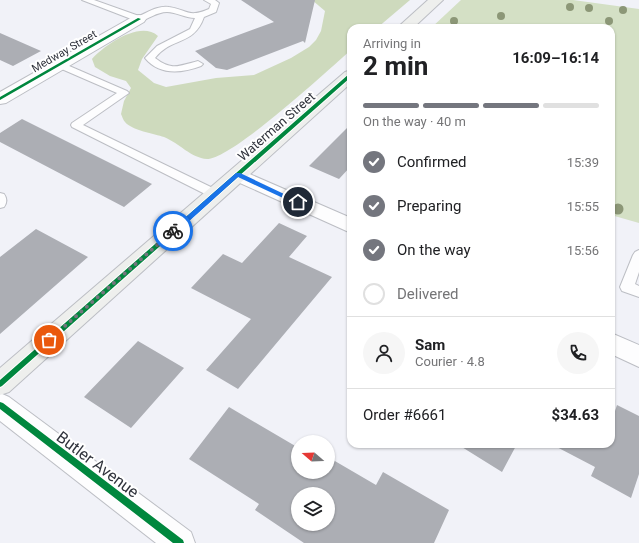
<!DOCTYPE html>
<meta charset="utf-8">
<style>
:root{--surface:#fff;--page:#f6f6f6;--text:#202124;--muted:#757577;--line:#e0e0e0;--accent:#74767e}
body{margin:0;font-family:Roboto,sans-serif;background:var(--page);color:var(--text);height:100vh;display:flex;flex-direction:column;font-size:15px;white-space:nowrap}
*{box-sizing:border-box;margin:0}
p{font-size:13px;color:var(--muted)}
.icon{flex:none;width:22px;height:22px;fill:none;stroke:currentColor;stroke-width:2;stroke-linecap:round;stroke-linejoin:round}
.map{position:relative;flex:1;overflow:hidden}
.details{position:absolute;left:347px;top:24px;width:268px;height:424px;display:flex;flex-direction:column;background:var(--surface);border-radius:12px;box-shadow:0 1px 3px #0004}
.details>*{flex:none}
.needle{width:26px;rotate:289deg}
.tools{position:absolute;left:291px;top:435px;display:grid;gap:8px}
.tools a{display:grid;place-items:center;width:44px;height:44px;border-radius:50%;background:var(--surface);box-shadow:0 1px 3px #0004;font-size:20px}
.pin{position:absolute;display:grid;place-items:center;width:34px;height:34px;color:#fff;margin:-17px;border:2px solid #fff;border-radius:50%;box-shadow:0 1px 4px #0007}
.courier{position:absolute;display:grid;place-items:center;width:40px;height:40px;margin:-20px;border:3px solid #1a73e8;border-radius:50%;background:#fff;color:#222;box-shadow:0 1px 5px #0007}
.summary em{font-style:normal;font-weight:700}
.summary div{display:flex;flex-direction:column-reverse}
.summary{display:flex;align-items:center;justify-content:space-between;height:68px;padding:0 16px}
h1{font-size:26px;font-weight:700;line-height:30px}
.bar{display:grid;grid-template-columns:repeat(4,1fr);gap:6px 4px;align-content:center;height:48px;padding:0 16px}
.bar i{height:5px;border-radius:3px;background:var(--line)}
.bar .active{background:var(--accent)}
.bar p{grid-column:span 4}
.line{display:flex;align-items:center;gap:10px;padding:0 16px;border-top:1px solid var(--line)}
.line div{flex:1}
.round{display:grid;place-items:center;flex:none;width:42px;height:42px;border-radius:21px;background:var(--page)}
ol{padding:0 16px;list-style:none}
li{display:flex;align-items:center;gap:12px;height:44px}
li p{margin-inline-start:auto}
li .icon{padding:4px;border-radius:50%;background:var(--accent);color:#fff;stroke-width:4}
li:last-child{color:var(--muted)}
li i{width:22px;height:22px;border:2px solid var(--line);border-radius:50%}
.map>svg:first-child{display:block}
</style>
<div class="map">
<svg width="639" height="543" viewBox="0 0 639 543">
<rect width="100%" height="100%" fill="#f1f2f8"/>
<path fill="#d4e0c5" d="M461,0H573L639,9V223L611,215V28H431Z"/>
<path fill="#cedabd" d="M312,0H410L377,28H351V50C327,71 232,159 207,159C191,158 179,143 164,137C155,134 131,130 125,122C123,120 122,116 121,114L124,101L131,88L126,81L110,76L95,67L92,59C105,45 140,20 158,36L142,59L138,70L154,83L166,87L216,78L254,75L291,58L309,47L316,40L321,31L325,11Z"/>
<path fill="#acaeb4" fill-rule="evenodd" d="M241,0H315L305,43L303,41L227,70L216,68L195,51L274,22Z
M0,33L41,51L13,66L0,60Z
M22,119L152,184L124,207L0,142V133Z
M351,124V166L339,179L309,166Z
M279,223L307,236L289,257L332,277L238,389L206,370L251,319L191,288L223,254L242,263Z
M36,229L88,257L0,334V257Z
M138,341L184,368L131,428L84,397Z
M617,405L639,416V474L631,498L591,476L595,467L551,444H611V423Z
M229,407L297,447L298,445V472H328V457L376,485L383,472L449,510L434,543H304L255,510L259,504L189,459ZM298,494H328V524H298Z
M457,444H517L502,472Z"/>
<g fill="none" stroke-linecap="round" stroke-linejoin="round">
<defs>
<path id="service" d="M82,0H94L139,16C148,12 159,5 169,7C188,10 188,18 209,9L211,4L204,0H215L219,3L216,12L204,17C194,46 171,37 155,58C172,71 179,66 198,61L203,64L201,66C182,73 160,76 145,58L157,46L190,29L195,18C185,18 176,12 167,12C157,12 148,19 139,22Z
M60,62L127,91L129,93L83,125L219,191L221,194L219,197H211L72,127L71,125L72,123L117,93L57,67L55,65L57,63Z
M0,193L4,194C7,198 7,203 4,207L0,208Z
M639,250V272L635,284L639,286V297L622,291L620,287L633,255L635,252Z"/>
<path id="minor" d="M139,15L144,16L146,19L144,22L6,103L0,104V92L134,16Z
M238,169L351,218V233L231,179L229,175L231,171Z
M611,333L639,345V367L611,354Z"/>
<path id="tertiary" d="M0,393L9,397L191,532L195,543H156L0,421Z"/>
<path id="secondary" d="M428,0H443L413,28H397Z
M351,70V83L9,392L0,395V368L345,72Z"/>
</defs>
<use href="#service" stroke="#bcbec4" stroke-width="2"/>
<use href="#minor" stroke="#bcbec4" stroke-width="2"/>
<use href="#tertiary" stroke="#bcbec4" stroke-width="2"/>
<use href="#secondary" stroke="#bcbec4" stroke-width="2"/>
<use href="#service" fill="#fdfdfe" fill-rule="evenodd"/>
<use href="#minor" fill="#fdfdfe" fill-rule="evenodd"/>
<use href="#tertiary" fill="#fdfdfe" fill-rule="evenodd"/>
<use href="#secondary" fill="#eeefed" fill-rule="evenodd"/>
<defs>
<path id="cycleway" d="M138,18L141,19L0,100V97Z
M349,74H351V77L2,386L0,387V380Z
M0,402L3,403L183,540L184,543H173L0,409Z"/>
</defs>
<use href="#cycleway" stroke="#fff" stroke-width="2"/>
<use href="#cycleway" fill="#00873e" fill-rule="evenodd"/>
</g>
<g fill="#8c9777">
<circle cx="570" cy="7" r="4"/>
<circle cx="589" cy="8" r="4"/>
<circle cx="623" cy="10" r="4"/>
<circle cx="501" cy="16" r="4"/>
<circle cx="454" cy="21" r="4"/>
<circle cx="609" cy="21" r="4"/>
<circle cx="618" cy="209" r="5.5"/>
</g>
<path fill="#1a73e8" d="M236,173H240L301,202L296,204L238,177L176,233H171V230Z"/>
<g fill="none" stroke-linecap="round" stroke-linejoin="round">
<path stroke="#74767e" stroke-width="4" stroke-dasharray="0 7.2" d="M49,340L173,231"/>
</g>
<g text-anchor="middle" stroke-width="4" stroke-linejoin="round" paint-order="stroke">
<g font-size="11" fill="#31343d" stroke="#fff">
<text transform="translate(64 51) rotate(-30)" y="4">Medway Street</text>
</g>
<g font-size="13" fill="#31343d" stroke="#fff">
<text transform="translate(276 126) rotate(-41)" y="5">Waterman Street</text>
</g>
<g font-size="16" fill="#31343d" stroke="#fff">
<text transform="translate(98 464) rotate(37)" y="6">Butler Avenue</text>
</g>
</g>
</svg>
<div class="tools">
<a><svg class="needle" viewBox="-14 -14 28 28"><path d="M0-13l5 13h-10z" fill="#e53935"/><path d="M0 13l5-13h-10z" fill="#757577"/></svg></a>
<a><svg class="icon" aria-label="layers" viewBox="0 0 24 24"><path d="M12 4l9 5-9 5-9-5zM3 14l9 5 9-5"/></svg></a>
</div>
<div class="pin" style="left:49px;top:340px;background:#ea580c"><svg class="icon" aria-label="bag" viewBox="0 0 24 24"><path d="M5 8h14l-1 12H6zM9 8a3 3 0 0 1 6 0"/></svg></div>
<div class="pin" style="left:298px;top:202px;background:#1f2937"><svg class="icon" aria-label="home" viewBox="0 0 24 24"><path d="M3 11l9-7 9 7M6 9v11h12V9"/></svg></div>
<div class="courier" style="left:173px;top:231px"><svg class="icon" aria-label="bike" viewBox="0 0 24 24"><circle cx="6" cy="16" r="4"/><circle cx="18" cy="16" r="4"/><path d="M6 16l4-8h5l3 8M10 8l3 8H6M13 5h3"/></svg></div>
<section class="details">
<div class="summary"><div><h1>2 min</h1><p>Arriving in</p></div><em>16:09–16:14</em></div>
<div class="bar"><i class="active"></i><i class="active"></i><i class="active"></i><i></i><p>On the way · 40 m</p></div>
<ol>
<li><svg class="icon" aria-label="check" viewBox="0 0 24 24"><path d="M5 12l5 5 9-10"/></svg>Confirmed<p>15:39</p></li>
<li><svg class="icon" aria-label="check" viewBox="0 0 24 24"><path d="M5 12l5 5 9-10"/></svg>Preparing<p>15:55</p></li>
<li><svg class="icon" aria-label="check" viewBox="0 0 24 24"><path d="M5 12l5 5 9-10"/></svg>On the way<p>15:56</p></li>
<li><i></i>Delivered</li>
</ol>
<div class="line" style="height:72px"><a class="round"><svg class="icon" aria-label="person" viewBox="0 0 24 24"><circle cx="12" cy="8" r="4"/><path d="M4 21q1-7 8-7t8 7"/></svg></a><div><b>Sam</b><p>Courier · 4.8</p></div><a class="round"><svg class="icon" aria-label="phone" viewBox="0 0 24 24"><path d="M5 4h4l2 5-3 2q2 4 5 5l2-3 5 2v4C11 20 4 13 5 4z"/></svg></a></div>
<div class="line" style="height:52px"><div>Order #6661</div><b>$34.63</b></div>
</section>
</div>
